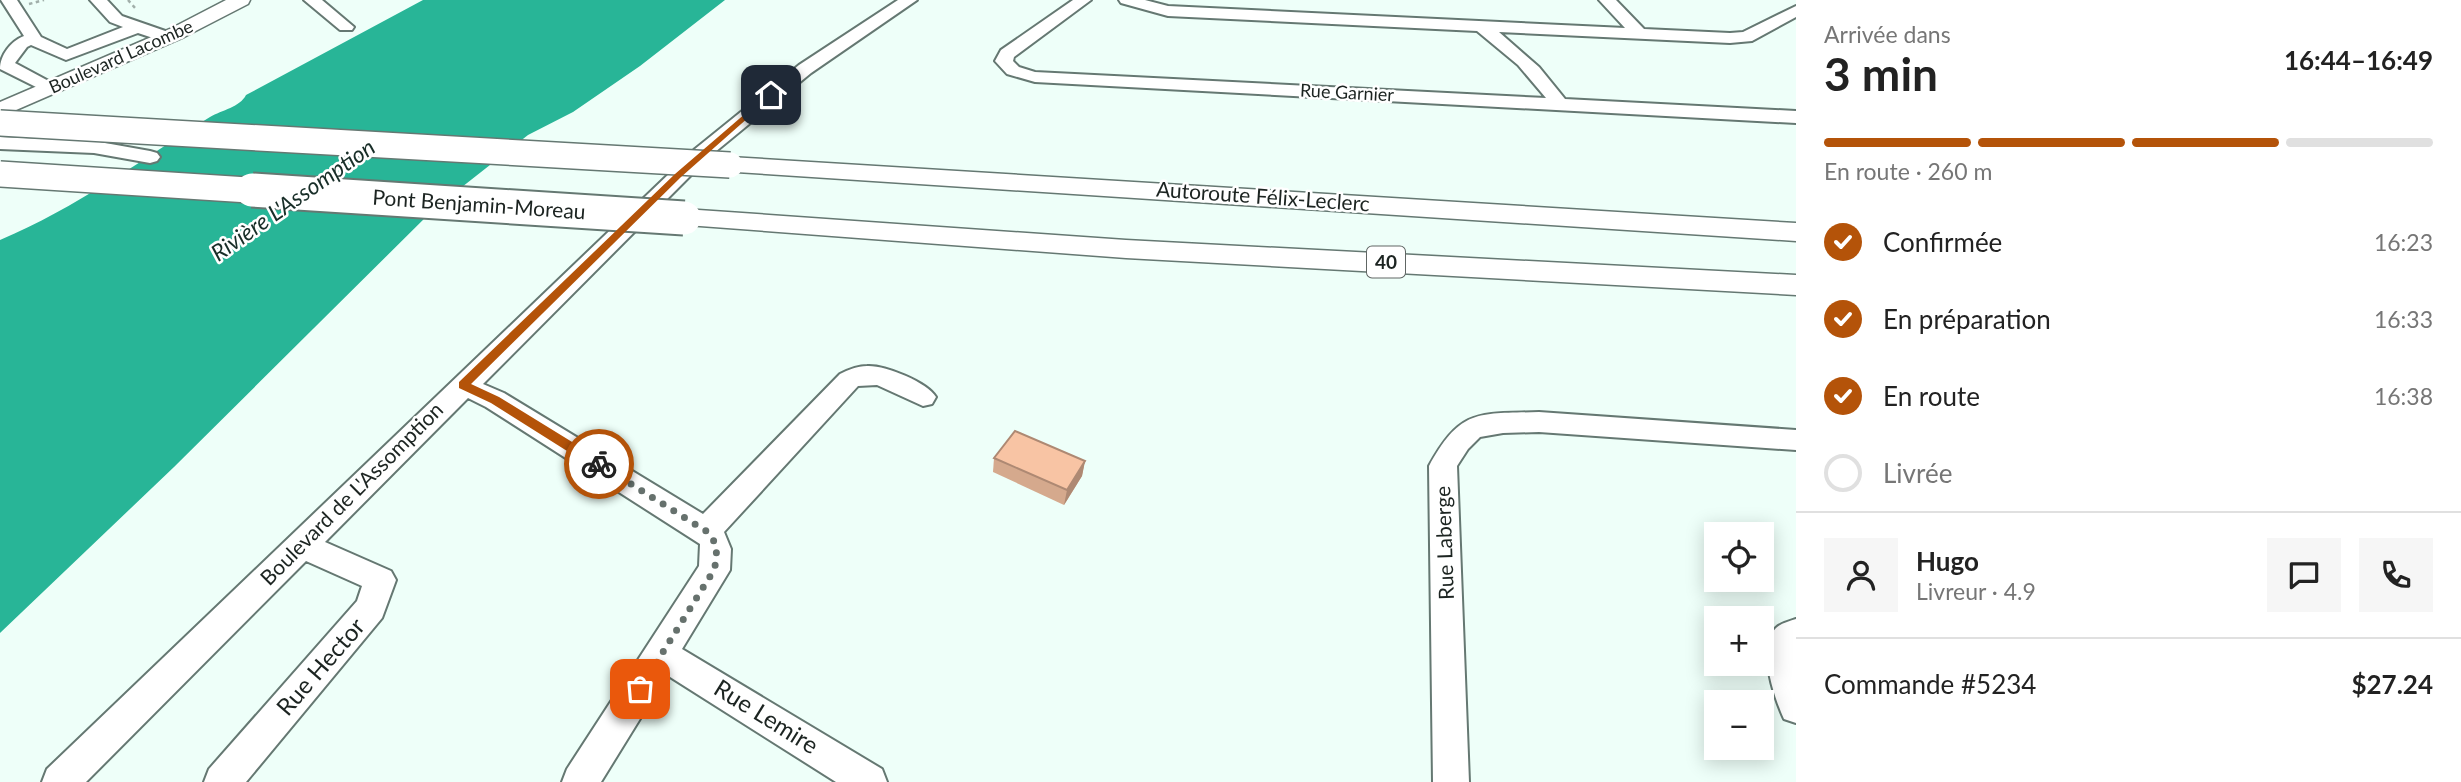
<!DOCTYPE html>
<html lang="fr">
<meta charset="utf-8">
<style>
:root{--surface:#fff;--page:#f6f6f6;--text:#222;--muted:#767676;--line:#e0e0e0;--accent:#b45309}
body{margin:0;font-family:Lato,sans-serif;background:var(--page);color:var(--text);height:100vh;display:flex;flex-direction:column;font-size:26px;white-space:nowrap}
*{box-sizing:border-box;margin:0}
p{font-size:23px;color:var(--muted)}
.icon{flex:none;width:38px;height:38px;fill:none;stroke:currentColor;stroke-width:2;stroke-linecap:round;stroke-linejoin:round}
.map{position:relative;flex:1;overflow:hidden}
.drawer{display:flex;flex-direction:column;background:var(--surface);width:665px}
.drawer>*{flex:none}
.tools{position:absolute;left:1704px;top:522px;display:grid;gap:14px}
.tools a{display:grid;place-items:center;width:70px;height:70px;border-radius:0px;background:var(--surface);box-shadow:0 4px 18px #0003;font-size:35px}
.pin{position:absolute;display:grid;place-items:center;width:60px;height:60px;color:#fff;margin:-30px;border-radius:14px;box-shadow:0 4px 10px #0006}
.courier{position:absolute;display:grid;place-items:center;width:70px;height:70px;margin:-35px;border:5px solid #b45309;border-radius:50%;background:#fff;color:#222;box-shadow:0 2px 9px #0007}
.head em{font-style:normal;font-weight:700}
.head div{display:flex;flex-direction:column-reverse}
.head{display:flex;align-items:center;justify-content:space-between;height:119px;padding:0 28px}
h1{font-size:46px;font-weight:700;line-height:52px}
.bar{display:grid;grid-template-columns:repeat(4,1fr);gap:10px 7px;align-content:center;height:84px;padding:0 28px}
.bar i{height:9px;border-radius:5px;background:var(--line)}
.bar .active{background:var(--accent)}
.bar p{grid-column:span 4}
.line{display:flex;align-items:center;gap:18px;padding:0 28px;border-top:2px solid var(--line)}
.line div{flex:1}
.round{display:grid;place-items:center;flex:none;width:74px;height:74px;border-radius:0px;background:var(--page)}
ol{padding:0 28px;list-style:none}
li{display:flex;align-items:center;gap:21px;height:77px}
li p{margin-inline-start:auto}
li .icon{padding:7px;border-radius:50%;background:var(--accent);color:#fff;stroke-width:4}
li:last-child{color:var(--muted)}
li i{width:38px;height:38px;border:4px solid var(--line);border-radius:50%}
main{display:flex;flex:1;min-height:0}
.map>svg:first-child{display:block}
</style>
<main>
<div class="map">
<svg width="1796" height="782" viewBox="0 0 1796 782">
<rect width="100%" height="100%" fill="#eefff9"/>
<path fill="#28b597" d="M423,0H725L640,66L573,112L528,135L434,209L174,467L0,633V240C76,208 141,160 210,117C222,110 240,107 246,95Z"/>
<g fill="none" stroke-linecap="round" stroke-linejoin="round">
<defs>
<path id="minor" d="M1,0H17L41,37L67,49L123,27L110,22L90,0H107L122,16L171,33L173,37L165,42L138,33L66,60L31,45L27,47L15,63L56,85L59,89L50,94L0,69C0,55 11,41 24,36Z
M304,0H322L354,27L352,30H340Z
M898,0H917L811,73L709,157L483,384L504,393L703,514L840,374C848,370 857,366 867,366C885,365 927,382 936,397L932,404L923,406L877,385L858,386L724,532L731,549L730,570L682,649L882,769L887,782H836L667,675L601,782H562L567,769L699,566L700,544L486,407L468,398L325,542L391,571L396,580L382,618L246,782H204L209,769L357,601L362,586L306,561L86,782H42L47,769L695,149L799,65Z
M1073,0H1091L1014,57L1013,61L1019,67L1035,72L1546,98L1518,65L1477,31L1168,16L1121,3L1119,0H1145L1168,6L1625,28L1599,0H1616L1644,29L1730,33L1743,32L1796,6V17L1752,41L1730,43L1499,32L1539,67L1565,99L1796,111V123L1035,82L1007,74L995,61L1001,50Z
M0,137L94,141L150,151L157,153L160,157L157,161L150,163L94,153L0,149Z
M1539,412L1796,430V450L1539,432L1503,433L1480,437L1468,449L1457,466L1469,782H1433L1429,466C1461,408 1478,414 1539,412Z
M1796,619V723L1784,719C1774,697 1757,648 1776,628C1781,623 1790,621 1796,619Z"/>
<path id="major" d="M226,0H250L248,4L184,37L0,117V102L170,29Z"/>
<path id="highway" d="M730,157L1796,223V241L720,171L716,165L720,159Z
M684,209L1126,240L1796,275V295L1126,258L673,224L669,218L673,212Z"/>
</defs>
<use href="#minor" stroke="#657872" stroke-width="4"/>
<use href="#major" stroke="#657872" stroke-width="3"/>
<use href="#highway" stroke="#657872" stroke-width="3"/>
<path stroke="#a1afaa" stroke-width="2.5" stroke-dasharray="3.5 3.5" stroke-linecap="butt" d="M128,0L136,9
M29,4L44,0"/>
<use href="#minor" fill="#fff" fill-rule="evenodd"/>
<use href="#major" fill="#fff" fill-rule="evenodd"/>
<use href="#highway" fill="#fff" fill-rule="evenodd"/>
<defs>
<path id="highway-bridge-far1" d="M0,123L730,165
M0,174L280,192"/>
<path id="highway-bridge" d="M252,190L684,218"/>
</defs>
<use href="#highway-bridge-far1" stroke="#657872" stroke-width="28" stroke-linecap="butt"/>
<use href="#highway-bridge" stroke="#657872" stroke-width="37" stroke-linecap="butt"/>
<use href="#highway-bridge-far1" stroke="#fff" stroke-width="25"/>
<use href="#highway-bridge" stroke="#fff" stroke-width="33"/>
</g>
<path fill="#d5a98d" d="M994,458L1085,461L1082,476L1064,505L993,472Z"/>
<path fill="#ae8973" d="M1085,461L1082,476L1064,505L1067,490Z"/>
<path fill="#f8c4a4" stroke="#ae8973" stroke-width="2" d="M1015,431L1085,461L1067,490L994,458Z"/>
<path fill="#b45309" d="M768,94L774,95L681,177L471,384L499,397L603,461V468H594L491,403L459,388V382L675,174Z"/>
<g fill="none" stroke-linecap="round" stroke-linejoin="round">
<path stroke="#66716d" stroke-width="7" stroke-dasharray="0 12.6" d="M599,464L706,531C718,541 718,555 714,570L640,689"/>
</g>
<g text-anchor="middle" stroke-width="5" stroke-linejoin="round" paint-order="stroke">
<g font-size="18" fill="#1c2421" stroke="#fff">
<text transform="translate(121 57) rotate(-24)" y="6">Boulevard Lacombe</text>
<text transform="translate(1347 93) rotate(3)" y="6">Rue Garnier</text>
</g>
<rect fill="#fff" stroke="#606664" stroke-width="2" x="1367" y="246.5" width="38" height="31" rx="5"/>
<g font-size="19" font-weight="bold" fill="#1c2421">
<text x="1386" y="269">40</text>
</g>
<g font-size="21" fill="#1c2421" stroke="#fff">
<text transform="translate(1263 197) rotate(4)" y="7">Autoroute Félix-Leclerc</text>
<text transform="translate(479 205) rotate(4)" y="7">Pont Benjamin-Moreau</text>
<text transform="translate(352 494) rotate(-45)" y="7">Boulevard de L'Assomption</text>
<text transform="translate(1445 543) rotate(-92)" y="7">Rue Laberge</text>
</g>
<g font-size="23" font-style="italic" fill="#182e28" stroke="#fff">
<text transform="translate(293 200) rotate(-35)" y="8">Rivière L'Assomption</text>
</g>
<g font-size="24" fill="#1c2421" stroke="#fff">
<text transform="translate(321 667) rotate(-49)" y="8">Rue Hector</text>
<text transform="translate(766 717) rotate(32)" y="8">Rue Lemire</text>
</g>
</g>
</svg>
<div class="tools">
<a><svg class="icon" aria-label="locate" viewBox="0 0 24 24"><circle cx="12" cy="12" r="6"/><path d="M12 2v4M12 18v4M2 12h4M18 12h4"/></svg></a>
<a>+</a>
<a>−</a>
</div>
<div class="pin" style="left:640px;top:689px;background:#ea580c"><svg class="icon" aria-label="bag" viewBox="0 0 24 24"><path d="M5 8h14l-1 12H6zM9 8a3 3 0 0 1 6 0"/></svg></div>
<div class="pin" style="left:771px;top:95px;background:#1f2937"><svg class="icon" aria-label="home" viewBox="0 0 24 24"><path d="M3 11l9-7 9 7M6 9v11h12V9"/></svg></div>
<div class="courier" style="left:599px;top:464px"><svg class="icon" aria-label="bike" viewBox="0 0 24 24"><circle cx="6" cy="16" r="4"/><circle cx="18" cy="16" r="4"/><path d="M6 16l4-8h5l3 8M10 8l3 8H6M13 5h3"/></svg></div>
</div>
<section class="drawer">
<div class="head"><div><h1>3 min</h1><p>Arrivée dans</p></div><em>16:44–16:49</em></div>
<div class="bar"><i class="active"></i><i class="active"></i><i class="active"></i><i></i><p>En route · 260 m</p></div>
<ol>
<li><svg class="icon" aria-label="check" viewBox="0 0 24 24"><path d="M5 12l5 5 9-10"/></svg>Confirmée<p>16:23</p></li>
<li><svg class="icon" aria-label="check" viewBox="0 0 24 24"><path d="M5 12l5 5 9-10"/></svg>En préparation<p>16:33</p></li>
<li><svg class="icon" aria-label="check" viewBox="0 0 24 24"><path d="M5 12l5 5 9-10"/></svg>En route<p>16:38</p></li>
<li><i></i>Livrée</li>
</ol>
<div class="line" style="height:126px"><a class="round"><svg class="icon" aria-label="person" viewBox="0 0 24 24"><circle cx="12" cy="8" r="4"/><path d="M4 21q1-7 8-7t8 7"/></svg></a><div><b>Hugo</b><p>Livreur · 4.9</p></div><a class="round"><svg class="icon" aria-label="chat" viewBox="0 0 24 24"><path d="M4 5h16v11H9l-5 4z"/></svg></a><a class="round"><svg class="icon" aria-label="phone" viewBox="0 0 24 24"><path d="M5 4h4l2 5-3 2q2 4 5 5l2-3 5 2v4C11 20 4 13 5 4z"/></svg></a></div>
<div class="line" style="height:91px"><div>Commande #5234</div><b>$27.24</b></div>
</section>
</main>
